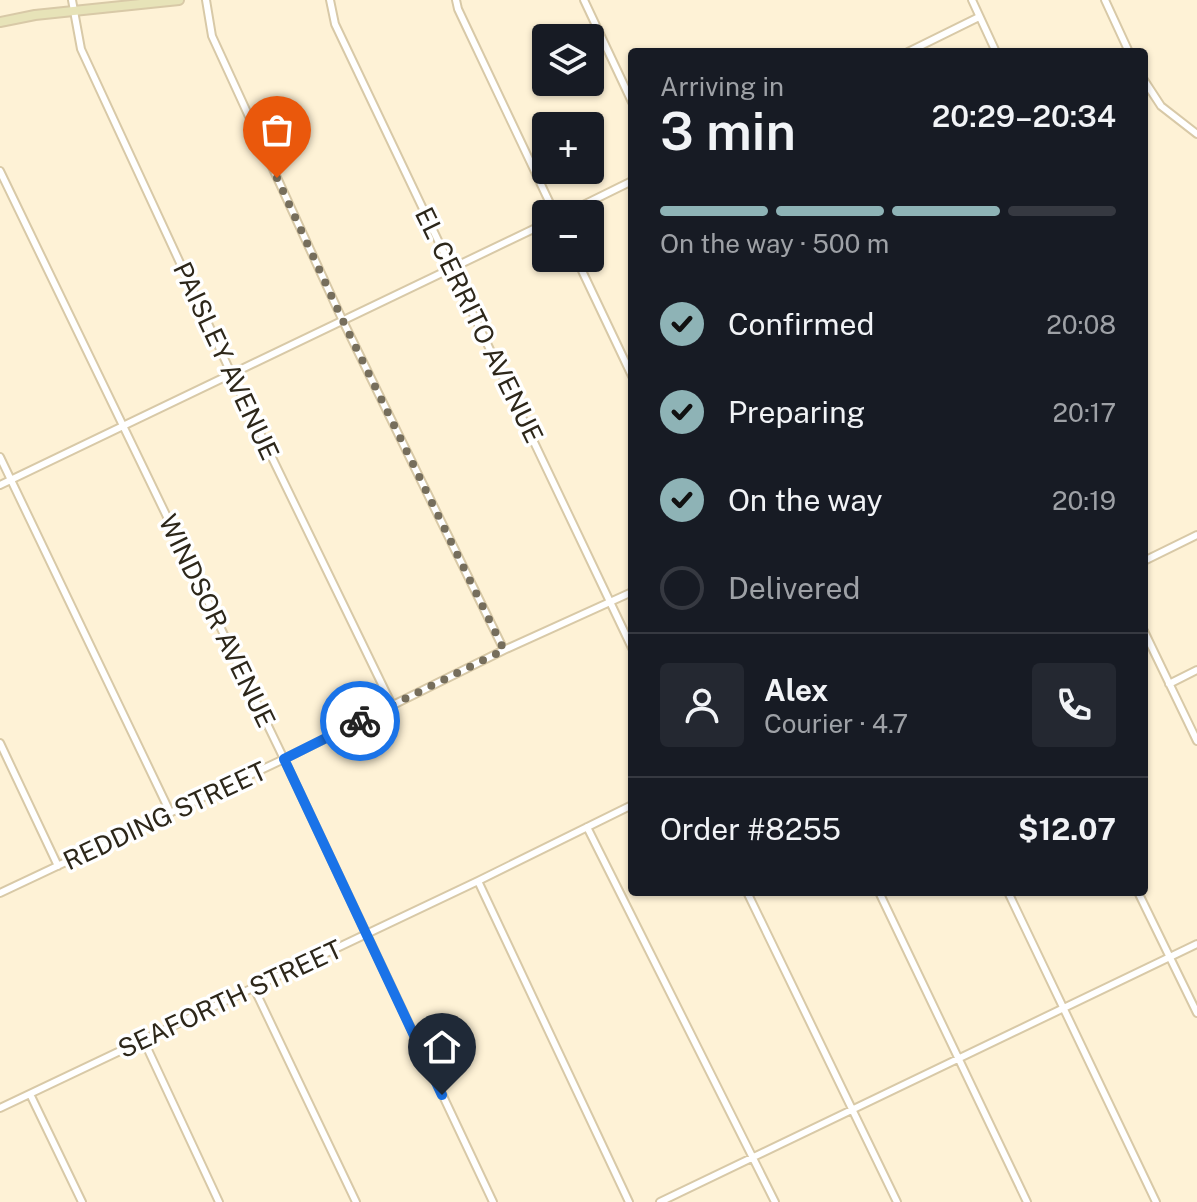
<!DOCTYPE html>
<meta charset="utf-8">
<style>
:root{--surface:#171b24;--page:#242831;--text:#f1f3f6;--muted:#9ea1a6;--line:#363941;--accent:#8eb3b6}
body{margin:0;font-family:"Public Sans",sans-serif;background:var(--page);color:var(--text);height:100vh;display:flex;flex-direction:column;font-size:30px;white-space:nowrap}
*{box-sizing:border-box;margin:0}
p{font-size:26px;color:var(--muted)}
.icon{flex:none;width:44px;height:44px;fill:none;stroke:currentColor;stroke-width:2;stroke-linecap:round;stroke-linejoin:round}
.map{position:relative;flex:1;overflow:hidden}
.side{position:absolute;left:628px;top:48px;width:520px;height:848px;display:flex;flex-direction:column;background:var(--surface);border-radius:8px;box-shadow:0 2px 6px #0004}
.side>*{flex:none}
.tools{position:absolute;left:532px;top:24px;display:grid;gap:16px}
.tools a{display:grid;place-items:center;width:72px;height:72px;border-radius:8px;background:var(--surface);box-shadow:0 2px 6px #0004;font-size:40px}
.pin{position:absolute;display:grid;place-items:center;width:68px;height:68px;color:#fff;margin:-82px -34px;border-radius:50% 50% 50% 0;rotate:-45deg;box-shadow:0 0 8px #0007}
.pin .icon{rotate:45deg}
.courier{position:absolute;display:grid;place-items:center;width:80px;height:80px;margin:-40px;border:6px solid #1a73e8;border-radius:50%;background:#fff;color:#222;box-shadow:0 2px 10px #0007}
.head em{font-style:normal;font-weight:600}
.head div{display:flex;flex-direction:column-reverse}
.head{display:flex;align-items:center;justify-content:space-between;height:136px;padding:0 32px}
h1{font-size:52px;font-weight:600;line-height:60px}
.bar{display:grid;grid-template-columns:repeat(4,1fr);gap:12px 8px;align-content:center;height:96px;padding:0 32px}
.bar i{height:10px;border-radius:6px;background:var(--line)}
.bar .selected{background:var(--accent)}
.bar p{grid-column:span 4}
.line{display:flex;align-items:center;gap:20px;padding:0 32px;border-top:2px solid var(--line)}
.line div{flex:1}
.round{display:grid;place-items:center;flex:none;width:84px;height:84px;border-radius:8px;background:var(--page)}
ol{padding:0 32px;list-style:none}
li{display:flex;align-items:center;gap:24px;height:88px}
li p{margin-inline-start:auto}
li .icon{padding:8px;border-radius:50%;background:var(--accent);color:#111;stroke-width:4}
li:last-child{color:var(--muted)}
li i{width:44px;height:44px;border:4px solid var(--line);border-radius:50%}
.map>svg:first-child{display:block}
</style>
<div class="map">
<svg width="1197" height="1202" viewBox="0 0 1197 1202">
<rect width="100%" height="100%" fill="#fef2d6"/>
<g fill="none" stroke-linecap="round" stroke-linejoin="round">
<defs>
<path id="street" d="M72,0L81,49L231,373L392,705
M206,0L212,36L342,319L504,650
M330,0L335,24L632,648
M456,0L458,9L555,214
M584,0L632,102
M972,0L996,52
M1105,0L1129,52
M908,52L979,17
M1144,80L1161,106L1197,134
M0,171L284,759L493,1202
M565,214L632,181
M576,258L632,376
M0,457L170,812
M0,485L546,223
M1144,561L1197,535
M1144,631L1197,741
M1169,684L1197,670
M0,743L58,866
M587,827L775,1202
M478,881L629,1202
M747,892L897,1202
M879,892L1027,1202
M1008,892L1156,1202
M1138,892L1197,1013
M0,893L284,759L504,650L632,592
M253,986L356,1202
M143,1039L219,1202
M30,1094L82,1202
M0,1108L478,881L632,805
M660,1202L1197,944"/>
<path id="secondary" d="M0,22L35,15L179,0"/>
</defs>
<use href="#street" stroke="#d8c9a7" stroke-width="10"/>
<use href="#secondary" stroke="#d8c9a7" stroke-width="12"/>
<use href="#street" stroke="#fff" stroke-width="6"/>
<use href="#secondary" stroke="#e7e3b8" stroke-width="8"/>
</g>
<g fill="none" stroke-linecap="round" stroke-linejoin="round">
<path stroke="#766e5c" stroke-width="8" stroke-dasharray="0 14.4" d="M277,178L342,319L504,650L360,721"/>
<path stroke="#1a73e8" stroke-width="10" d="M360,721L284,759L442,1095"/>
</g>
<g text-anchor="middle" stroke-width="7" stroke-linejoin="round" paint-order="stroke">
<g font-size="26" fill="#2d271a" stroke="#fff">
<text transform="translate(479 325) rotate(64)" y="9">EL CERRITO AVENUE</text>
<text transform="translate(226 361) rotate(65)" y="9">PAISLEY AVENUE</text>
<text transform="translate(217 621) rotate(64)" y="9">WINDSOR AVENUE</text>
<text transform="translate(165 816) rotate(-25)" y="9">REDDING STREET</text>
<text transform="translate(230 999) rotate(-25)" y="9">SEAFORTH STREET</text>
</g>
</g>
</svg>
<div class="tools">
<a><svg class="icon" aria-label="layers" viewBox="0 0 24 24"><path d="M12 4l9 5-9 5-9-5zM3 14l9 5 9-5"/></svg></a>
<a>+</a>
<a>−</a>
</div>
<div class="pin" style="left:277px;top:178px;background:#ea580c"><svg class="icon" aria-label="bag" viewBox="0 0 24 24"><path d="M5 8h14l-1 12H6zM9 8a3 3 0 0 1 6 0"/></svg></div>
<div class="pin" style="left:442px;top:1095px;background:#1f2937"><svg class="icon" aria-label="home" viewBox="0 0 24 24"><path d="M3 11l9-7 9 7M6 9v11h12V9"/></svg></div>
<div class="courier" style="left:360px;top:721px"><svg class="icon" aria-label="bike" viewBox="0 0 24 24"><circle cx="6" cy="16" r="4"/><circle cx="18" cy="16" r="4"/><path d="M6 16l4-8h5l3 8M10 8l3 8H6M13 5h3"/></svg></div>
<section class="side">
<div class="head"><div><h1>3 min</h1><p>Arriving in</p></div><em>20:29–20:34</em></div>
<div class="bar"><i class="selected"></i><i class="selected"></i><i class="selected"></i><i></i><p>On the way · 500 m</p></div>
<ol>
<li><svg class="icon" aria-label="check" viewBox="0 0 24 24"><path d="M5 12l5 5 9-10"/></svg>Confirmed<p>20:08</p></li>
<li><svg class="icon" aria-label="check" viewBox="0 0 24 24"><path d="M5 12l5 5 9-10"/></svg>Preparing<p>20:17</p></li>
<li><svg class="icon" aria-label="check" viewBox="0 0 24 24"><path d="M5 12l5 5 9-10"/></svg>On the way<p>20:19</p></li>
<li><i></i>Delivered</li>
</ol>
<div class="line" style="height:144px"><a class="round"><svg class="icon" aria-label="person" viewBox="0 0 24 24"><circle cx="12" cy="8" r="4"/><path d="M4 21q1-7 8-7t8 7"/></svg></a><div><b>Alex</b><p>Courier · 4.7</p></div><a class="round"><svg class="icon" aria-label="phone" viewBox="0 0 24 24"><path d="M5 4h4l2 5-3 2q2 4 5 5l2-3 5 2v4C11 20 4 13 5 4z"/></svg></a></div>
<div class="line" style="height:104px"><div>Order #8255</div><b>$12.07</b></div>
</section>
</div>
